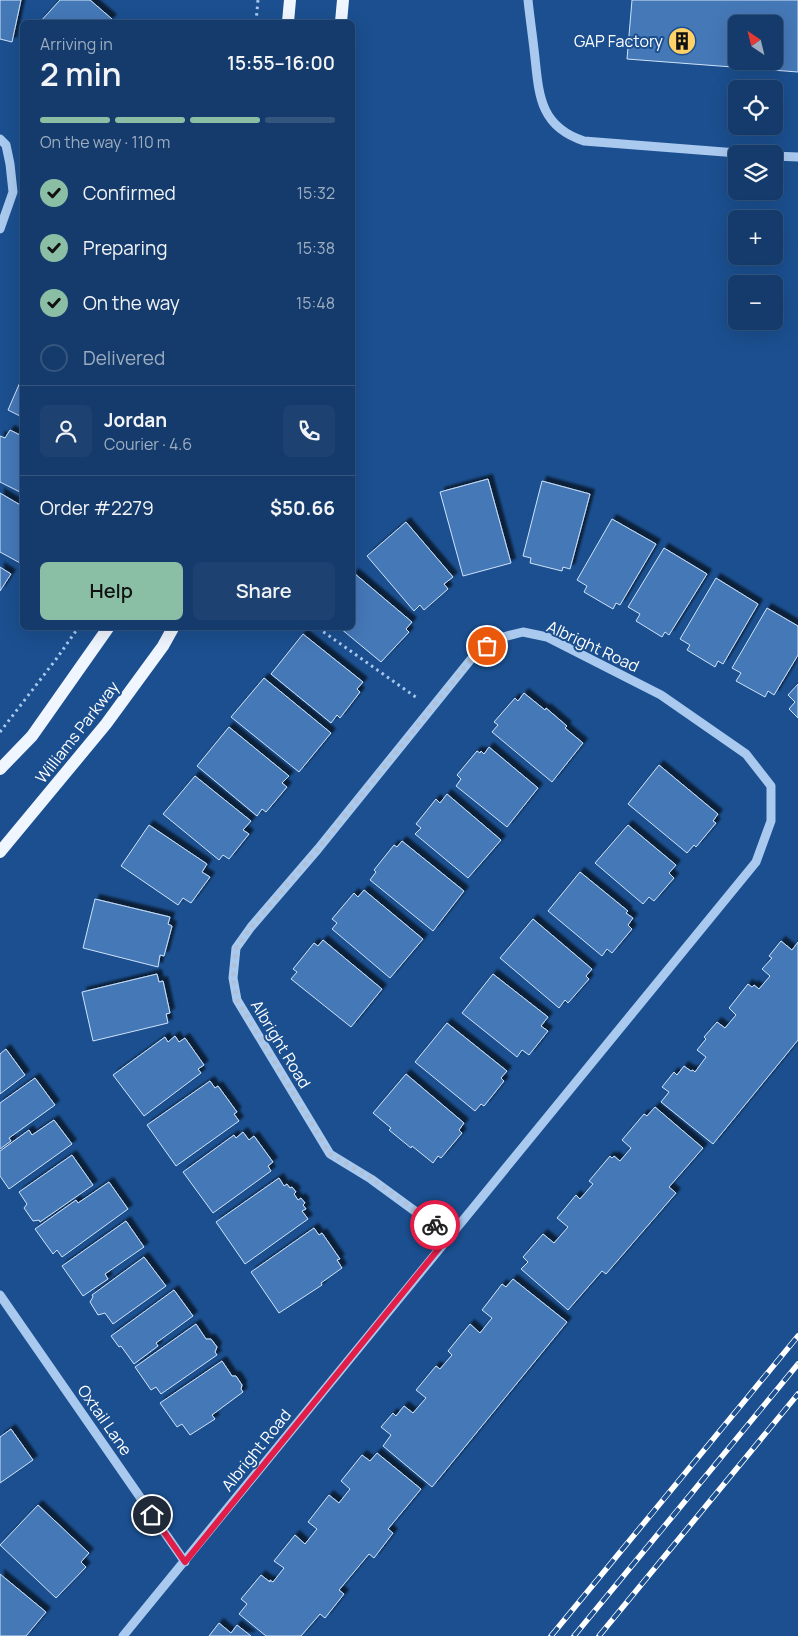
<!DOCTYPE html>
<meta charset="utf-8">
<style>
:root{--surface:#143b6b;--page:#1d4271;--text:#f1f3f6;--muted:#9dadc1;--line:#33557e;--accent:#8abfa5}
body{margin:0;font-family:Manrope,sans-serif;background:var(--page);color:var(--text);height:100vh;display:flex;flex-direction:column;font-size:19px;white-space:nowrap}
*{box-sizing:border-box;margin:0}
p{font-size:16px;color:var(--muted)}
.icon{flex:none;width:28px;height:28px;fill:none;stroke:currentColor;stroke-width:2;stroke-linecap:round;stroke-linejoin:round}
.map{position:relative;flex:1;overflow:hidden}
.drawer{position:absolute;left:20px;top:20px;width:335px;height:610px;display:flex;flex-direction:column;background:var(--surface);border-radius:8px;box-shadow:0 5px 20px #0002,0 0 0 1px var(--line)}
.drawer>*{flex:none}
.needle{width:32px;rotate:325deg}
.buttons{position:absolute;left:728px;top:15px;display:grid;gap:10px}
.buttons a{display:grid;place-items:center;width:55px;height:55px;border-radius:8px;background:var(--surface);box-shadow:0 5px 20px #0002,0 0 0 1px var(--line);font-size:25px}
.pin{position:absolute;display:grid;place-items:center;width:42px;height:42px;color:#fff;margin:-21px;border:2px solid #fff;border-radius:50%;box-shadow:0 1px 5px #0007}
.courier{position:absolute;display:grid;place-items:center;width:50px;height:50px;margin:-25px;border:4px solid #e11d48;border-radius:50%;background:#fff;color:#222;box-shadow:0 1px 6px #0007}
.summary em{font-style:normal;font-weight:600}
.summary div{display:flex;flex-direction:column-reverse}
.summary{display:flex;align-items:center;justify-content:space-between;height:85px;padding:0 20px}
h1{font-size:32px;font-weight:600;line-height:38px}
.bar{display:grid;grid-template-columns:repeat(4,1fr);gap:8px 5px;align-content:center;height:60px;padding:0 20px}
.bar i{height:6px;border-radius:4px;background:var(--line)}
.bar .selected{background:var(--accent)}
.bar p{grid-column:span 4}
.line{display:flex;align-items:center;gap:12px;padding:0 20px;border-top:1px solid var(--line)}
.line div{flex:1}
.round{display:grid;place-items:center;flex:none;width:52px;height:52px;border-radius:8px;background:var(--page)}
ol{padding:0 20px;list-style:none}
li{display:flex;align-items:center;gap:15px;height:55px}
li p{margin-inline-start:auto}
li .icon{padding:5px;border-radius:50%;background:var(--accent);color:#111;stroke-width:4}
li:last-child{color:var(--muted)}
li i{width:28px;height:28px;border:2px solid var(--line);border-radius:50%}
.button{display:flex;gap:10px;margin-top:auto;padding:10px 20px}
.button a{flex:1;height:58px;border-radius:8px;background:var(--accent);color:#111;font-size:20px;font-weight:600;line-height:58px;text-align:center}
.button a+a{background:var(--page);color:var(--text)}
.map>svg:first-child{display:block}
</style>
<div class="map">
<svg width="798" height="1636" viewBox="0 0 798 1636">
<defs>
<filter id="shadow"><feDropShadow dx="4.5" dy="-4.5" stdDeviation="1" flood-color="#0009"/></filter>
</defs>
<rect width="100%" height="100%" fill="#1b4f8f"/>
<path fill="#4478b7" stroke="#cfe3fa" fill-rule="evenodd" filter="url(#shadow)" d="M0,0H21L12,42L0,39Z
M60,0H90L112,19L109,22H40Z
M632,0H798V72L627,59ZM736,24H774V61H736Z
M21,380L22,381V417L8,410Z
M10,430L22,436V493L0,482V436L5,438Z
M488,479L511,563L463,576L440,492Z
M542,481L590,494L570,569L563,567L562,571L530,563L531,558L523,556Z
M0,493L22,506V564L0,552Z
M612,519L656,544L620,605L616,603L613,609L584,592L587,586L577,580Z
M406,522L453,577L444,584L448,589L424,610L420,605L414,611L367,556Z
M664,548L707,574L669,635L665,632L662,637L636,621L640,614L628,607Z
M0,567L11,574L0,591Z
M354,573L412,622L406,629L409,632L381,662L340,628H352V575Z
M716,578L758,604L723,664L718,661L715,667L687,650L690,645L680,639Z
M767,608L798,626V655L774,695L768,691L765,697L736,681L741,673L732,668Z
M303,634L363,682L357,689L360,692L340,718L337,715L331,723L271,674Z
M264,678L331,733L299,772L231,717Z
M798,684V718L789,709L795,702L788,695Z
M524,693L545,710L546,708L567,726L565,728L583,743L552,782L492,732L498,725L494,722L515,698L518,701Z
M229,727L289,776L282,783L287,787L266,812L262,809L257,816L197,766Z
M489,747L538,788L507,827L456,786L461,779L457,775L477,751L480,753L481,751L484,754Z
M659,765L718,814L713,821L716,823L696,847L694,845L687,853L628,804Z
M195,776L251,821L243,830L249,834L229,859L223,855L219,860L163,814Z
M447,794L501,840L468,878L415,834L421,828L416,824L436,799L440,803Z
M149,825L207,864L202,872L210,877L191,903L183,898L178,905L121,866Z
M628,825L676,865L669,873L674,878L654,901L649,897L643,904L595,863Z
M402,841L464,891L433,931L370,880L376,872L374,870L394,845L397,847Z
M580,872L628,911L626,913L633,918L628,925L632,929L612,953L607,949L602,956L548,911Z
M364,890L423,939L390,978L332,929L337,923L332,919L354,893L358,897Z
M95,899L170,917L168,924L172,926L164,956L160,955L158,967L83,948Z
M533,919L592,969L586,976L589,979L568,1003L565,1000L559,1008L500,958Z
M323,940L382,989L351,1027L291,979L297,972L293,969L314,943L318,946Z
M781,941L792,950L798,942V1040L713,1144L661,1102L669,1092L662,1087L674,1072L677,1075L684,1066L691,1071L693,1070L695,1072L706,1057L697,1050L706,1039L704,1037L717,1022L725,1028L736,1015L729,1008L748,984L752,987L754,985L759,989L770,976L762,969L772,958L769,956Z
M157,974L159,982L163,981L170,1013L166,1014L168,1023L93,1041L82,992Z
M493,974L548,1017L541,1026L548,1031L529,1055L522,1050L517,1057L462,1013Z
M447,1023L507,1071L501,1078L504,1081L484,1106L481,1104L475,1111L415,1062Z
M175,1036L179,1042L185,1038L204,1065L198,1069L201,1073L144,1116L113,1075L165,1037L168,1042Z
M6,1049L25,1075L0,1094V1054Z
M406,1074L464,1123L459,1130L462,1133L441,1158L438,1156L433,1163L412,1146L411,1148L389,1130L391,1128L373,1113Z
M35,1078L55,1105L9,1138L11,1141L0,1149V1103Z
M210,1081L215,1088L218,1086L237,1112L234,1114L239,1121L176,1166L147,1125Z
M655,1107L703,1148L669,1187L676,1193L606,1274L602,1271L568,1310L521,1269L528,1262L523,1257L543,1234L554,1243L568,1227L557,1218L576,1195L580,1199L593,1184L589,1181L610,1156L612,1158L614,1156L620,1161L631,1148L622,1140L644,1114L647,1116Z
M54,1120L72,1144L9,1189L0,1176V1151L29,1130L32,1135Z
M243,1132L249,1140L254,1136L273,1162L268,1166L271,1171L213,1213L183,1172L234,1135L236,1138Z
M72,1155L93,1185L40,1222L39,1220L33,1221L24,1208L27,1204L19,1192Z
M279,1178L284,1186L287,1184L290,1188L292,1187L296,1192L294,1194L298,1200L301,1198L305,1203L303,1205L306,1209L302,1211L308,1219L245,1264L216,1222Z
M109,1182L128,1209L62,1257L57,1250L53,1254L35,1229L76,1200L78,1203Z
M126,1221L144,1247L105,1274L108,1279L83,1296L62,1266Z
M314,1228L319,1235L322,1233L340,1259L337,1260L342,1268L321,1283L322,1285L279,1313L251,1272Z
M144,1257L166,1286L113,1324L105,1313L98,1315L90,1302L93,1297L92,1295Z
M513,1279L567,1322L432,1487L383,1446L391,1435L381,1427L393,1413L396,1416L404,1406L413,1413L426,1398L416,1390L436,1366L440,1369L452,1355L448,1351L470,1324L480,1333L492,1318L482,1310L502,1284L506,1287Z
M174,1290L193,1316L156,1343L158,1346L134,1364L121,1346L119,1347L111,1336Z
M196,1324L206,1339H211L217,1347L215,1352L217,1355L161,1394L156,1387L151,1390L135,1367Z
M222,1361L232,1376H236L242,1385L241,1389L243,1392L212,1415L215,1419L190,1435L182,1424L177,1427L160,1403Z
M11,1429L33,1460L0,1483V1437Z
M377,1453L421,1489L388,1529L393,1533L374,1558L369,1554L339,1590L344,1594L325,1618L320,1614L301,1636H266L239,1614L247,1604L241,1599L261,1575L270,1582V1580L273,1582L284,1568L274,1561L295,1535L305,1544L317,1529L308,1522L329,1495L339,1503L350,1489L341,1481L362,1455L370,1461Z
M38,1505L89,1553L81,1562L86,1567L56,1598L0,1545Z
M0,1574L46,1612L26,1636H0Z
M219,1623L231,1633L237,1625L251,1636H209Z"/>
<g fill="none" stroke-linecap="round" stroke-linejoin="round">
<path stroke="#a9c9ee" stroke-width="3" stroke-dasharray="2.5 4" stroke-linecap="butt" d="M256,22L258,0
M318,628L417,698
M0,732L57,658L78,628"/>
<path stroke="#a9c9ee" stroke-width="9" d="M528,0C530,19 533,39 535,58C539,97 541,127 584,141L750,154
M0,139L6,145L10,164L13,192L0,229
M774,156L798,157
M0,1295L185,1562
M123,1636L756,862L771,821V786L746,754L661,695L547,637L523,632L499,638L476,653L318,849L251,927L236,948L233,978L237,1000L330,1154L371,1179L449,1236"/>
<path stroke="#f0f6ff" stroke-width="12" d="M288,22L290,0
M341,22L343,0
M0,769L32,736L108,628
M0,852L106,724L163,646L173,628"/>
<defs>
<path id="rail" d="M551,1636L798,1336
M574,1636L798,1364
M599,1636L798,1394"/>
</defs>
<use href="#rail" stroke="#fff" stroke-width="5.5"/>
<use href="#rail" stroke="#1b4f8f" stroke-width="4" stroke-dasharray="11" stroke-linecap="butt"/>
</g>
<g fill="none" stroke-linecap="round" stroke-linejoin="round">
<path stroke="#afc1d8" stroke-width="5" stroke-dasharray="0 9" d="M435,1225L371,1178L330,1154L237,1000L233,978L236,948L251,927L318,849L476,653L487,646"/>
<path stroke="#e11d48" stroke-width="6" d="M152,1515L185,1562L449,1236L435,1225"/>
</g>
<defs>
<symbol id="building-disc" viewBox="-11 -11 22 22"><circle r="9.5" fill="#ffd166" stroke="#1b4f8f"/><path d="M-4-6H4V6H1V3H-1V6H-4ZM-2.5-4.3h1.7v1.8h-1.7ZM.8-4.3h1.7v1.8H.8ZM-2.5-1h1.7V.8h-1.7ZM.8-1h1.7V.8H.8Z" fill="#111"/></symbol>
</defs>
<g fill-rule="evenodd">
<use href="#building-disc" x="666" y="25" width="32" height="32"/>
</g>
<g text-anchor="middle" stroke-width="4" stroke-linejoin="round" paint-order="stroke">
<g font-size="16" fill="#fff" stroke="#1b4f8f" text-anchor="end">
<text x="663" y="47">GAP Factory</text>
</g>
<g font-size="16" fill="#fff" stroke="#1b4f8f">
<text transform="translate(593 646) rotate(25)" y="6">Albright Road</text>
<text transform="translate(77 732) rotate(-52)" y="6">Williams Parkway</text>
<text transform="translate(281 1044) rotate(59)" y="6">Albright Road</text>
<text transform="translate(105 1420) rotate(55)" y="6">Oxtail Lane</text>
<text transform="translate(256 1450) rotate(-51)" y="6">Albright Road</text>
</g>
</g>
</svg>
<div class="buttons">
<a><svg class="needle" viewBox="-14 -14 28 28"><path d="M0-13l5 13h-10z" fill="#e53935"/><path d="M0 13l5-13h-10z" fill="#9dadc1"/></svg></a>
<a><svg class="icon" aria-label="locate" viewBox="0 0 24 24"><circle cx="12" cy="12" r="6"/><path d="M12 2v4M12 18v4M2 12h4M18 12h4"/></svg></a>
<a><svg class="icon" aria-label="layers" viewBox="0 0 24 24"><path d="M12 4l9 5-9 5-9-5zM3 14l9 5 9-5"/></svg></a>
<a>+</a>
<a>−</a>
</div>
<div class="pin" style="left:487px;top:646px;background:#ea580c"><svg class="icon" aria-label="bag" viewBox="0 0 24 24"><path d="M5 8h14l-1 12H6zM9 8a3 3 0 0 1 6 0"/></svg></div>
<div class="pin" style="left:152px;top:1515px;background:#1f2937"><svg class="icon" aria-label="home" viewBox="0 0 24 24"><path d="M3 11l9-7 9 7M6 9v11h12V9"/></svg></div>
<div class="courier" style="left:435px;top:1225px"><svg class="icon" aria-label="bike" viewBox="0 0 24 24"><circle cx="6" cy="16" r="4"/><circle cx="18" cy="16" r="4"/><path d="M6 16l4-8h5l3 8M10 8l3 8H6M13 5h3"/></svg></div>
<section class="drawer">
<div class="summary"><div><h1>2 min</h1><p>Arriving in</p></div><em>15:55–16:00</em></div>
<div class="bar"><i class="selected"></i><i class="selected"></i><i class="selected"></i><i></i><p>On the way · 110 m</p></div>
<ol>
<li><svg class="icon" aria-label="check" viewBox="0 0 24 24"><path d="M5 12l5 5 9-10"/></svg>Confirmed<p>15:32</p></li>
<li><svg class="icon" aria-label="check" viewBox="0 0 24 24"><path d="M5 12l5 5 9-10"/></svg>Preparing<p>15:38</p></li>
<li><svg class="icon" aria-label="check" viewBox="0 0 24 24"><path d="M5 12l5 5 9-10"/></svg>On the way<p>15:48</p></li>
<li><i></i>Delivered</li>
</ol>
<div class="line" style="height:90px"><a class="round"><svg class="icon" aria-label="person" viewBox="0 0 24 24"><circle cx="12" cy="8" r="4"/><path d="M4 21q1-7 8-7t8 7"/></svg></a><div><b>Jordan</b><p>Courier · 4.6</p></div><a class="round"><svg class="icon" aria-label="phone" viewBox="0 0 24 24"><path d="M5 4h4l2 5-3 2q2 4 5 5l2-3 5 2v4C11 20 4 13 5 4z"/></svg></a></div>
<div class="line" style="height:65px"><div>Order #2279</div><b>$50.66</b></div>
<div class="button"><a>Help</a><a>Share</a></div>
</section>
</div>
